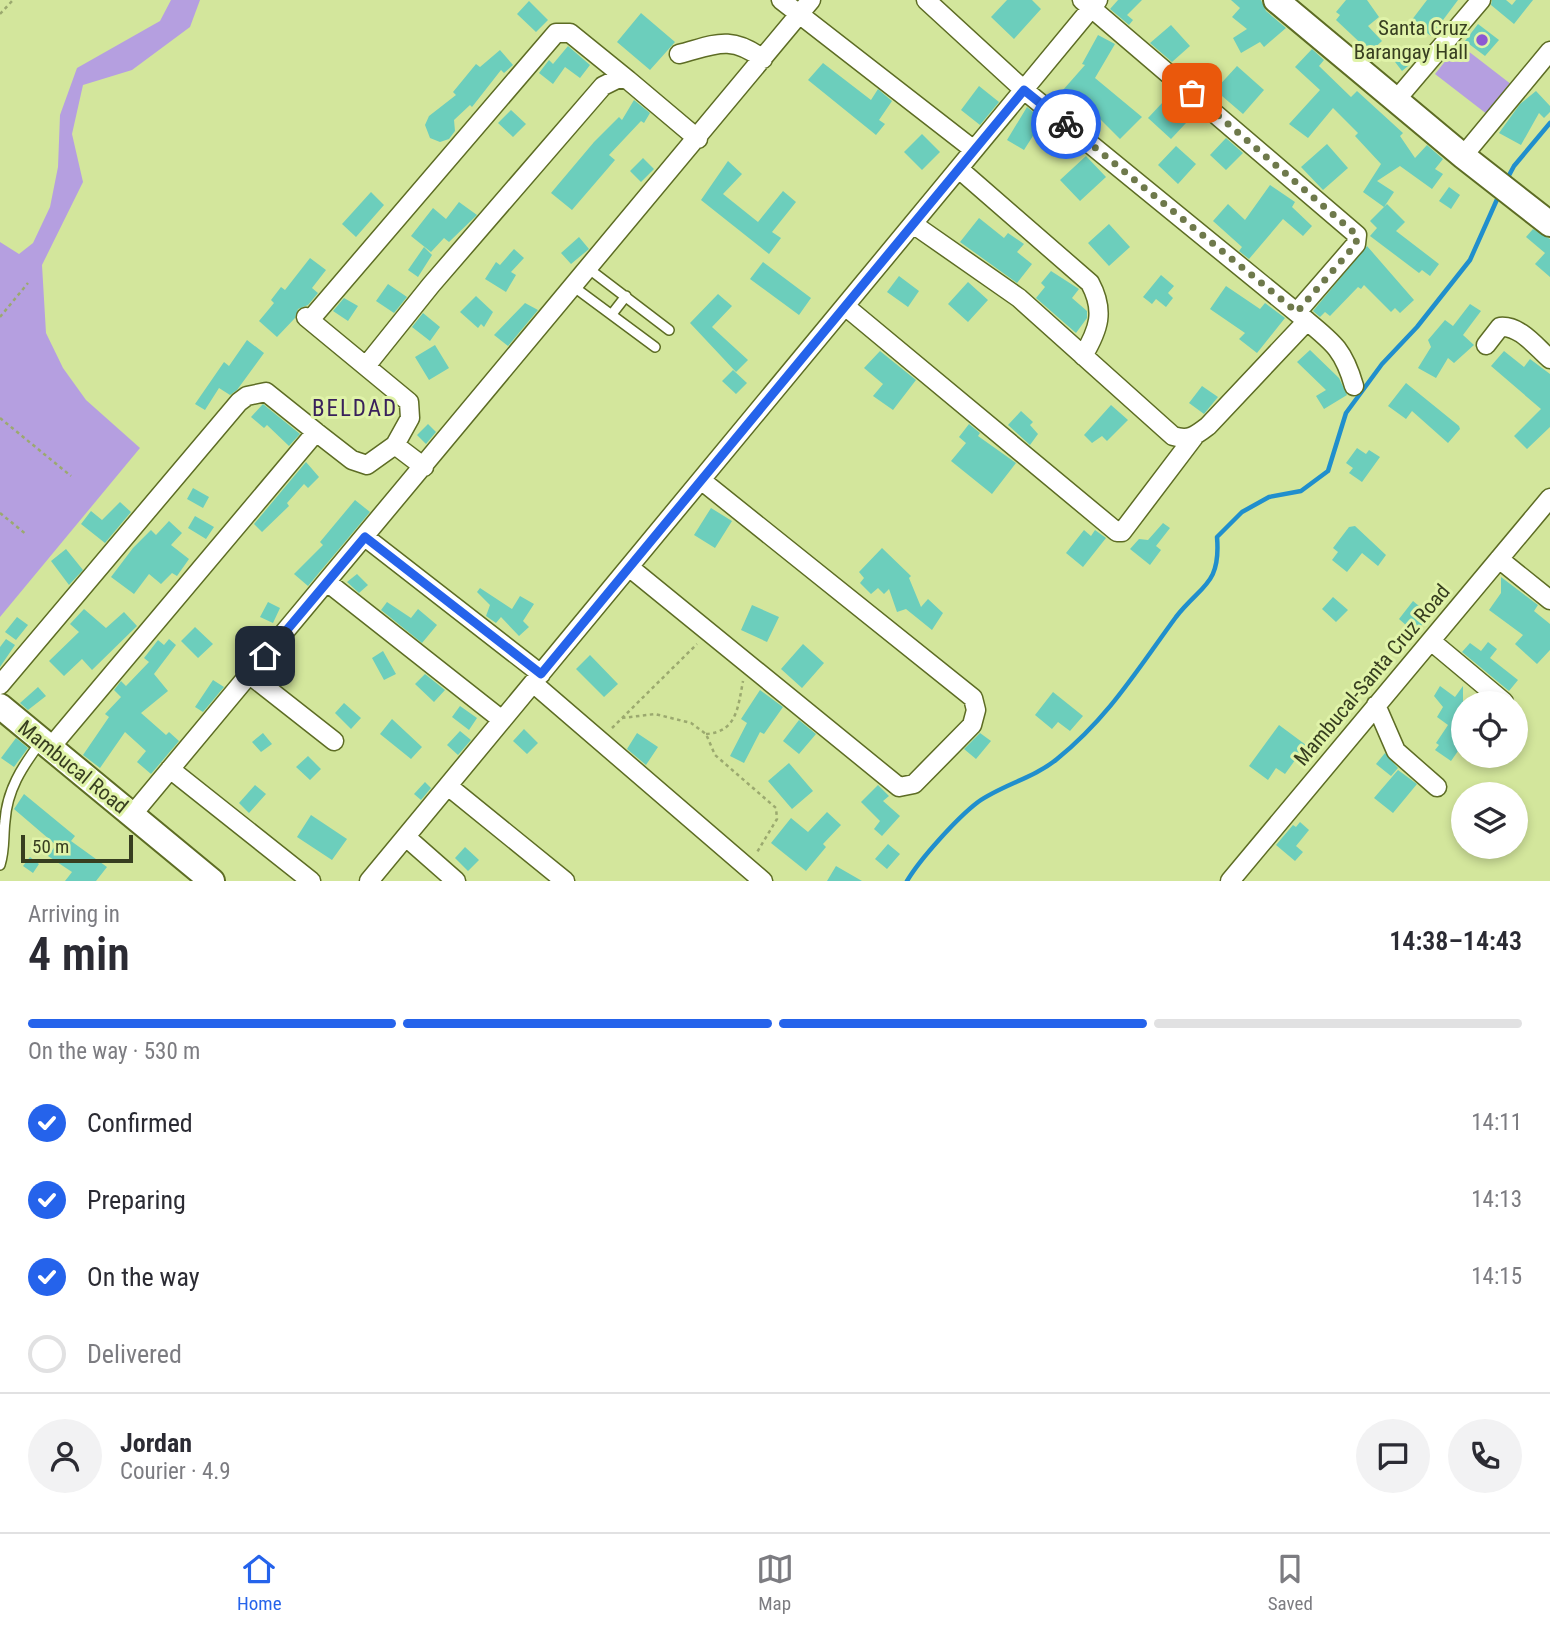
<!DOCTYPE html>
<meta charset="utf-8">
<style>
:root{--surface:#fff;--page:#f2f2f3;--text:#2b2b33;--muted:#7c7c81;--line:#e1e1e2;--accent:#2563eb}
body{margin:0;font-family:"Roboto Condensed",sans-serif;background:var(--page);color:var(--text);height:100vh;display:flex;flex-direction:column;font-size:26px;white-space:nowrap}
*{box-sizing:border-box;margin:0}
p{font-size:23px;color:var(--muted)}
.icon{flex:none;width:38px;height:38px;fill:none;stroke:currentColor;stroke-width:2;stroke-linecap:round;stroke-linejoin:round}
.map{position:relative;height:881px;overflow:hidden}
.panel{display:flex;flex-direction:column;background:var(--surface);flex:1}
.panel>*{flex:none}
.tools{position:absolute;left:1451px;top:691px;display:grid;gap:14px}
.tools a{display:grid;place-items:center;width:77px;height:77px;border-radius:50%;background:var(--surface);box-shadow:0 4px 10px #0003;font-size:35px}
.scale{position:absolute;left:21px;bottom:18px;width:112px;box-sizing:border-box;padding-left:7px;border:4px solid #373e20;border-top:0;font-size:19px;line-height:24px;white-space:nowrap;color:#373e20;-webkit-text-stroke:5px #e0f3a9;paint-order:stroke}
.pin{position:absolute;display:grid;place-items:center;width:60px;height:60px;color:#fff;margin:-30px;border-radius:14px;box-shadow:0 4px 10px #0006}
.courier{position:absolute;display:grid;place-items:center;width:70px;height:70px;margin:-35px;border:5px solid #2563eb;border-radius:50%;background:#fff;color:#222;box-shadow:0 2px 9px #0007}
.summary em{font-style:normal;font-weight:600}
.summary div{display:flex;flex-direction:column-reverse}
.summary{display:flex;align-items:center;justify-content:space-between;height:119px;padding:0 28px}
h1{font-size:46px;font-weight:600;line-height:52px}
.bar{display:grid;grid-template-columns:repeat(4,1fr);gap:10px 7px;align-content:center;height:84px;padding:0 28px}
.bar i{height:9px;border-radius:5px;background:var(--line)}
.bar .selected{background:var(--accent)}
.bar p{grid-column:span 4}
.line{display:flex;align-items:center;gap:18px;padding:0 28px;border-top:2px solid var(--line)}
.line div{flex:1}
.round{display:grid;place-items:center;flex:none;width:74px;height:74px;border-radius:37px;background:var(--page)}
ol{padding:0 28px;list-style:none}
li{display:flex;align-items:center;gap:21px;height:77px}
li p{margin-inline-start:auto}
li .icon{padding:7px;border-radius:50%;background:var(--accent);color:#fff;stroke-width:4}
li:last-child{color:var(--muted)}
li i{width:38px;height:38px;border:4px solid var(--line);border-radius:50%}
.tabs{display:flex;justify-content:space-around;align-items:center;height:98px;border-top:2px solid var(--line);background:var(--surface);font-size:19px;color:var(--muted)}
.tabs a{display:grid;justify-items:center;gap:4px}
.tabs .selected{color:var(--accent)}
.map>svg:first-child{display:block}
</style>
<div class="map">
<svg width="1550" height="881" viewBox="0 0 1550 881">
<rect width="100%" height="100%" fill="#d3e69c"/>
<path fill="#b59fe0" d="M171,0H200L190,27L132,70L83,85L72,134L83,182L42,265L46,333L63,368L86,400L140,448L0,617V242L19,254L33,243L50,207L58,167L60,115L77,68L160,21Z
M1459,44L1516,88L1492,118L1435,74Z"/>
<g fill="none" stroke-linecap="round" stroke-linejoin="round">
<path stroke="#208fcd" stroke-width="4.5" d="M1506,181L1514,166L1550,123
M907,881C920,859 957,818 978,802C1002,785 1034,778 1057,759C1109,717 1137,670 1176,617C1201,585 1221,585 1217,537L1242,512L1269,497L1301,491L1328,471L1346,413L1382,364L1417,327L1470,260L1499,195"/>
</g>
<path fill="#6ccebc" d="M1007,0H1032L1041,9L1014,39L991,17Z
M1118,0H1142L1127,15L1133,20L1129,25L1110,9Z
M1231,0H1261L1266,11L1286,28L1264,47L1260,42L1241,53L1233,38L1247,29L1232,17L1240,8Z
M1346,0H1367L1379,17L1368,26L1382,41L1370,52L1336,20L1340,15L1336,12Z
M1427,0H1458L1431,36L1411,21Z
M1492,0H1506L1512,5L1516,0H1533L1514,24L1491,5Z
M529,1L548,20L536,32L517,14Z
M641,13L675,42L650,70L617,42Z
M1478,24L1499,40L1485,56L1465,41Z
M1171,25L1190,46L1172,62L1150,43Z
M1098,35L1115,44L1095,78L1142,117L1120,139L1097,116L1086,126L1070,112L1079,104L1063,90L1085,65L1082,64Z
M568,46L590,65L580,78L565,67L553,84L539,73L549,60L553,64Z
M1312,49L1324,60L1319,66L1351,97L1357,91L1403,133L1400,136L1415,158L1427,145L1443,159L1435,169L1443,174L1432,189L1400,166L1377,181L1394,192L1384,207L1363,192L1381,164L1355,136L1358,133L1333,108L1308,138L1289,124L1320,90L1295,67Z
M1404,49L1413,62L1402,71L1392,58Z
M500,50L513,65L504,73L501,70L472,107L470,105L454,120L455,131L449,139L440,142L430,138L425,125L429,116L456,95L453,92L476,64L480,67Z
M823,63L871,100L878,89L892,101L879,120L885,124L876,135L808,80Z
M1237,66L1264,90L1243,114L1215,90Z
M979,86L999,102L980,125L961,110Z
M1536,91L1550,106V112L1544,118L1539,113L1521,145L1499,133L1520,104Z
M1175,95L1189,106L1178,115L1186,123L1171,139L1148,118L1163,102Z
M634,100L650,113L644,123L641,121L609,155L615,160L572,210L551,193L594,142L619,117L622,120Z
M1027,107L1043,120L1024,150L1007,140Z
M511,110L526,124L513,137L498,123Z
M922,134L940,152L922,170L904,152Z
M1226,138L1243,153L1226,170L1210,155Z
M1327,144L1348,168L1323,190L1301,167Z
M1176,146L1196,164L1178,184L1158,165Z
M1086,156L1106,177L1080,201L1060,180Z
M643,158L654,169L641,182L630,171Z
M728,161L742,174L723,194L758,222L783,191L796,202L772,232L781,238L769,254L701,200Z
M1270,185L1295,202L1292,207L1312,226L1303,236L1283,219L1249,259L1239,251L1242,247L1213,221L1228,204L1245,220Z
M1449,187L1460,195L1451,209L1439,201Z
M371,192L384,205L356,237L342,224Z
M459,202L477,215L449,242L444,238L431,252L411,236L433,208L446,219Z
M1387,204L1405,222L1396,231L1439,264L1430,276L1422,270L1419,273L1370,236L1377,228L1370,221Z
M979,218L1004,238L1008,233L1024,244L1017,252L1032,264L1017,283L960,242Z
M1109,224L1130,247L1109,266L1088,243Z
M1533,229L1550,239V277L1535,264L1545,253L1526,237Z
M579,237L589,249L571,264L561,253Z
M1367,246L1414,300L1400,313L1395,308L1391,312L1364,285L1361,289L1358,287L1330,316L1325,312L1320,317L1313,311Z
M424,247L432,255L418,277L408,270Z
M514,249L524,258L511,272L516,275L506,292L485,279L496,262L500,265Z
M310,258L326,270L312,288L318,293L308,305L298,309L295,318L277,337L259,321L274,303L271,300L281,287L285,290Z
M763,262L811,298L799,315L750,279Z
M1051,271L1079,289L1072,298L1087,311V318L1076,333L1036,298L1045,287L1041,283Z
M1161,275L1174,286L1168,293L1173,298L1166,307L1156,299L1152,304L1143,297Z
M899,276L919,291L908,307L887,292Z
M968,282L988,300L968,322L948,304Z
M388,284L407,297L394,313L376,301Z
M1226,286L1260,309L1265,303L1285,318L1257,353L1239,339L1245,333L1210,309Z
M718,294L732,306L712,327L748,360L736,372L690,323Z
M476,296L493,312L484,327L481,324L478,328L460,312Z
M344,298L358,306L348,321L333,311Z
M525,303L538,310L508,346L494,335Z
M1470,304L1481,311L1463,335L1474,345L1454,363L1448,358L1436,378L1418,368L1431,347L1428,340L1445,320L1453,326Z
M423,313L440,327L430,341L412,327Z
M247,340L264,353L237,390L230,395L219,388L205,410L195,404L224,362L229,366Z
M435,345L449,368L429,380L415,357Z
M1310,350L1339,378L1347,395L1324,409L1316,396L1326,390L1297,362Z
M880,351L916,380L893,410L873,396L883,384L864,368Z
M1504,351L1524,367L1530,359L1550,374V427L1527,449L1514,436L1541,409L1491,366Z
M733,370L747,383L736,394L722,381Z
M1406,383L1459,426L1460,429L1448,443L1412,411L1406,419L1388,406Z
M1202,386L1218,397L1204,414L1189,403Z
M263,404L300,434L289,446L267,425L264,428L251,417Z
M1111,405L1128,420L1107,441L1102,436L1092,443L1084,435Z
M1021,411L1033,422L1030,425L1038,434L1030,445L1008,425Z
M428,424L436,432L426,444L417,435Z
M969,424L980,433L978,436L1016,463L992,494L951,461L966,443L959,437Z
M1357,448L1366,454L1369,450L1380,457L1362,482L1349,473L1353,468L1346,463Z
M306,462L319,477L308,488L304,484L287,503L289,506L262,532L254,524Z
M193,488L209,497L203,508L187,499Z
M355,500L370,512L308,586L294,574L323,545L320,542Z
M120,502L131,512L105,543L81,524L91,511L102,520Z
M711,508L732,521L715,548L694,535Z
M195,516L214,527L206,539L188,528Z
M169,521L182,533L171,545L189,559L177,576L172,573L161,584L149,574L134,594L111,577L133,548L151,530L156,535Z
M1163,523L1170,528L1156,546L1161,550L1150,565L1130,549L1139,539L1148,540Z
M1355,526L1386,555L1378,566L1362,553L1347,572L1332,560L1338,552L1333,548L1349,527Z
M1084,530L1091,536L1095,530L1106,538L1083,567L1066,553Z
M882,548L911,576L909,578L921,607L928,599L943,613L932,630L906,609L897,612L889,589L884,594L878,588L871,594L860,583L864,578L859,572Z
M66,549L83,570L69,585L51,561Z
M357,574L368,585L359,593L347,582Z
M1501,577L1538,605L1534,611L1550,624V650L1537,664L1515,644L1523,635L1489,610L1501,593Z
M480,588L512,609L520,596L534,604L523,621L529,627L519,636L501,617L496,623L486,616L490,605L477,592Z
M1333,597L1348,610L1336,622L1322,609Z
M1413,601L1430,615L1415,633L1399,619Z
M268,602L280,608L273,623L260,617Z
M387,602L411,618L418,609L437,625L422,643L381,610Z
M752,605L779,617L767,642L741,630Z
M84,609L106,628L124,612L137,626L92,670L82,659L64,676L49,661L79,632L70,624Z
M17,617L28,625L16,640L5,632Z
M195,627L213,644L198,658L181,641Z
M6,639L15,645L0,667V647Z
M169,639L176,645L154,674L168,691L141,713L166,735L169,732L179,741L151,774L137,762L146,751L125,732L100,768L83,755L109,717L105,714L121,697L114,690L121,681L126,686L149,662L144,658L158,640L164,645Z
M1488,642L1497,649L1490,658L1518,680L1509,691L1462,652L1470,643L1481,651Z
M803,644L824,663L802,688L781,669Z
M383,651L396,674L384,680L372,658Z
M590,655L618,684L604,697L576,669Z
M425,674L445,690L434,702L415,684Z
M213,680L224,687L203,712L195,707Z
M1440,686L1455,697L1463,686V744L1451,761L1435,750L1439,745L1436,743L1448,725L1437,717L1443,707L1434,696Z
M38,687L46,696L28,710L20,703Z
M760,690L783,707L764,734L760,732L744,763L730,756L747,723L741,719Z
M1053,692L1083,716L1070,731L1058,722L1052,729L1035,715Z
M344,703L361,718L351,729L335,713Z
M460,706L477,718L469,730L452,717Z
M392,719L422,747L411,759L380,734Z
M799,720L816,734L799,754L783,741Z
M1279,725L1306,745L1285,774L1276,768L1268,780L1249,766Z
M524,729L538,743L527,754L513,741Z
M460,731L471,740L458,755L447,745Z
M263,733L272,744L261,752L252,742Z
M637,733L658,747L646,765L627,749Z
M980,733L991,741L976,759L964,749Z
M16,738L28,748L14,767L1,758Z
M1385,753L1398,768L1391,776L1376,764Z
M308,756L321,769L310,780L296,767Z
M789,763L813,791L792,809L768,781Z
M1398,770L1417,784L1393,813L1374,798Z
M425,782L431,788L421,800L414,794Z
M255,785L266,794L249,813L239,803Z
M878,785L889,796L883,801L900,816L882,836L874,829L880,821L861,802Z
M24,794L75,836L71,841L107,867L96,881H65L72,872L48,856L56,845L14,809Z
M827,812L841,825L823,844L826,847L806,871L771,843L791,818L808,832Z
M311,815L347,839L332,860L297,837Z
M1300,822L1309,830L1296,846L1303,852L1295,861L1276,845L1293,825L1296,827Z
M888,844L900,854L887,869L875,859Z
M465,847L479,860L468,871L455,858Z
M30,857L39,864L33,873L23,866Z
M836,866L862,881H827Z"/>
<g fill="none" stroke-linecap="round" stroke-linejoin="round">
<defs>
<path id="lane" d="M589,269L669,330
M574,287L655,347
M612,314L626,296
M0,865C5,849 3,837 5,821C7,790 22,767 40,743"/>
<path id="street" d="M781,0L974,150
M1082,0L1357,235L1356,244L1297,312
M679,54C714,45 730,34 763,59
M1396,100L1481,0
M1463,156L1550,51
M959,169L1090,283C1105,311 1099,329 1083,356
M913,224L1019,298L1173,436C1189,441 1195,436 1208,426L1307,321L1024,90L926,0
M845,306L1117,532H1122L1194,437
M306,317L409,402L410,418L395,445
M310,320L556,33H570L628,80
M1307,321C1334,343 1344,351 1354,386
M1486,345L1500,327C1520,325 1536,347 1550,359
M366,366L431,285L603,86L619,78L628,80L698,139
M365,537L541,674
M1499,559L1550,600
M629,567L899,787L914,784L972,725L976,710L973,698L701,480
M327,582L502,720
M1431,641L1504,702
M250,675L334,741
M533,683L763,881
M0,685L239,402L247,396L266,392L316,432
M1376,705L1396,751L1437,787
M50,748L316,432L352,460L367,465L395,445L424,467
M170,769L311,881
M448,786L565,881
M132,815L811,0
M406,837L456,881
M369,881L1098,0
M1230,881L1550,498"/>
<path id="secondary" d="M1276,0L1463,156L1550,224
M0,706L212,881"/>
</defs>
<use href="#lane" stroke="#5d6c24" stroke-width="12"/>
<use href="#street" stroke="#5d6c24" stroke-width="21"/>
<use href="#secondary" stroke="#5d6c24" stroke-width="28"/>
<path stroke="#9ba96f" stroke-width="2.5" stroke-dasharray="3.5 3.5" stroke-linecap="butt" d="M0,14L13,0
M0,317L28,283
M0,418L71,476
M0,513L27,535
M622,718L655,714L691,723L706,734L715,755L776,808L777,819L756,854
M612,728L697,644
M706,734C737,732 738,707 743,681"/>
<use href="#lane" stroke="#fff" stroke-width="9"/>
<use href="#street" stroke="#fff" stroke-width="18"/>
<use href="#secondary" stroke="#fff" stroke-width="24"/>
</g>
<g fill="none" stroke-linecap="round" stroke-linejoin="round">
<path stroke="#6e794b" stroke-width="7" stroke-dasharray="0 12.6" d="M1066,124L1297,312L1356,244L1357,235L1192,93"/>
<path stroke="#2563eb" stroke-width="9" d="M265,656L365,537L541,674L1024,90L1066,124"/>
</g>
<circle fill="#8c59d2" stroke="#e0f3a9" stroke-width="2.5" cx="1482" cy="40" r="7"/>
<g text-anchor="middle" stroke-width="6" stroke-linejoin="round" paint-order="stroke">
<g font-size="21" fill="#373e20" stroke="#e0f3a9" text-anchor="end">
<text x="1468" y="35">Santa Cruz<tspan x="1468" dy="24">Barangay Hall</tspan></text>
</g>
<g font-size="21" fill="#373e20" stroke="#e0f3a9">
<text transform="translate(1372 675) rotate(-50)" y="7">Mambucal-Santa Cruz Road</text>
<text transform="translate(73 767) rotate(39)" y="7">Mambucal Road</text>
</g>
<g font-size="23" letter-spacing="2" fill="#39215b" stroke="#e0f3a9">
<text x="355" y="416">BELDAD</text>
</g>
</g>
</svg>
<div class="tools">
<a><svg class="icon" aria-label="locate" viewBox="0 0 24 24"><circle cx="12" cy="12" r="6"/><path d="M12 2v4M12 18v4M2 12h4M18 12h4"/></svg></a>
<a><svg class="icon" aria-label="layers" viewBox="0 0 24 24"><path d="M12 4l9 5-9 5-9-5zM3 14l9 5 9-5"/></svg></a>
</div>
<div class="scale">50 m</div>
<div class="pin" style="left:1192px;top:93px;background:#ea580c"><svg class="icon" aria-label="bag" viewBox="0 0 24 24"><path d="M5 8h14l-1 12H6zM9 8a3 3 0 0 1 6 0"/></svg></div>
<div class="pin" style="left:265px;top:656px;background:#1f2937"><svg class="icon" aria-label="home" viewBox="0 0 24 24"><path d="M3 11l9-7 9 7M6 9v11h12V9"/></svg></div>
<div class="courier" style="left:1066px;top:124px"><svg class="icon" aria-label="bike" viewBox="0 0 24 24"><circle cx="6" cy="16" r="4"/><circle cx="18" cy="16" r="4"/><path d="M6 16l4-8h5l3 8M10 8l3 8H6M13 5h3"/></svg></div>
</div>
<section class="panel">
<div class="summary"><div><h1>4 min</h1><p>Arriving in</p></div><em>14:38–14:43</em></div>
<div class="bar"><i class="selected"></i><i class="selected"></i><i class="selected"></i><i></i><p>On the way · 530 m</p></div>
<ol>
<li><svg class="icon" aria-label="check" viewBox="0 0 24 24"><path d="M5 12l5 5 9-10"/></svg>Confirmed<p>14:11</p></li>
<li><svg class="icon" aria-label="check" viewBox="0 0 24 24"><path d="M5 12l5 5 9-10"/></svg>Preparing<p>14:13</p></li>
<li><svg class="icon" aria-label="check" viewBox="0 0 24 24"><path d="M5 12l5 5 9-10"/></svg>On the way<p>14:15</p></li>
<li><i></i>Delivered</li>
</ol>
<div class="line" style="height:126px"><a class="round"><svg class="icon" aria-label="person" viewBox="0 0 24 24"><circle cx="12" cy="8" r="4"/><path d="M4 21q1-7 8-7t8 7"/></svg></a><div><b>Jordan</b><p>Courier · 4.9</p></div><a class="round"><svg class="icon" aria-label="chat" viewBox="0 0 24 24"><path d="M4 5h16v11H9l-5 4z"/></svg></a><a class="round"><svg class="icon" aria-label="phone" viewBox="0 0 24 24"><path d="M5 4h4l2 5-3 2q2 4 5 5l2-3 5 2v4C11 20 4 13 5 4z"/></svg></a></div>
</section>
<nav class="tabs">
<a class="selected"><svg class="icon" aria-label="home" viewBox="0 0 24 24"><path d="M3 11l9-7 9 7M6 9v11h12V9"/></svg>Home</a>
<a><svg class="icon" aria-label="map" viewBox="0 0 24 24"><path d="M3 6l6-2 6 2 6-2v14l-6 2-6-2-6 2zM9 4v14M15 6v14"/></svg>Map</a>
<a><svg class="icon" aria-label="saved" viewBox="0 0 24 24"><path d="M7 4h10v16l-5-4-5 4z"/></svg>Saved</a>
</nav>
